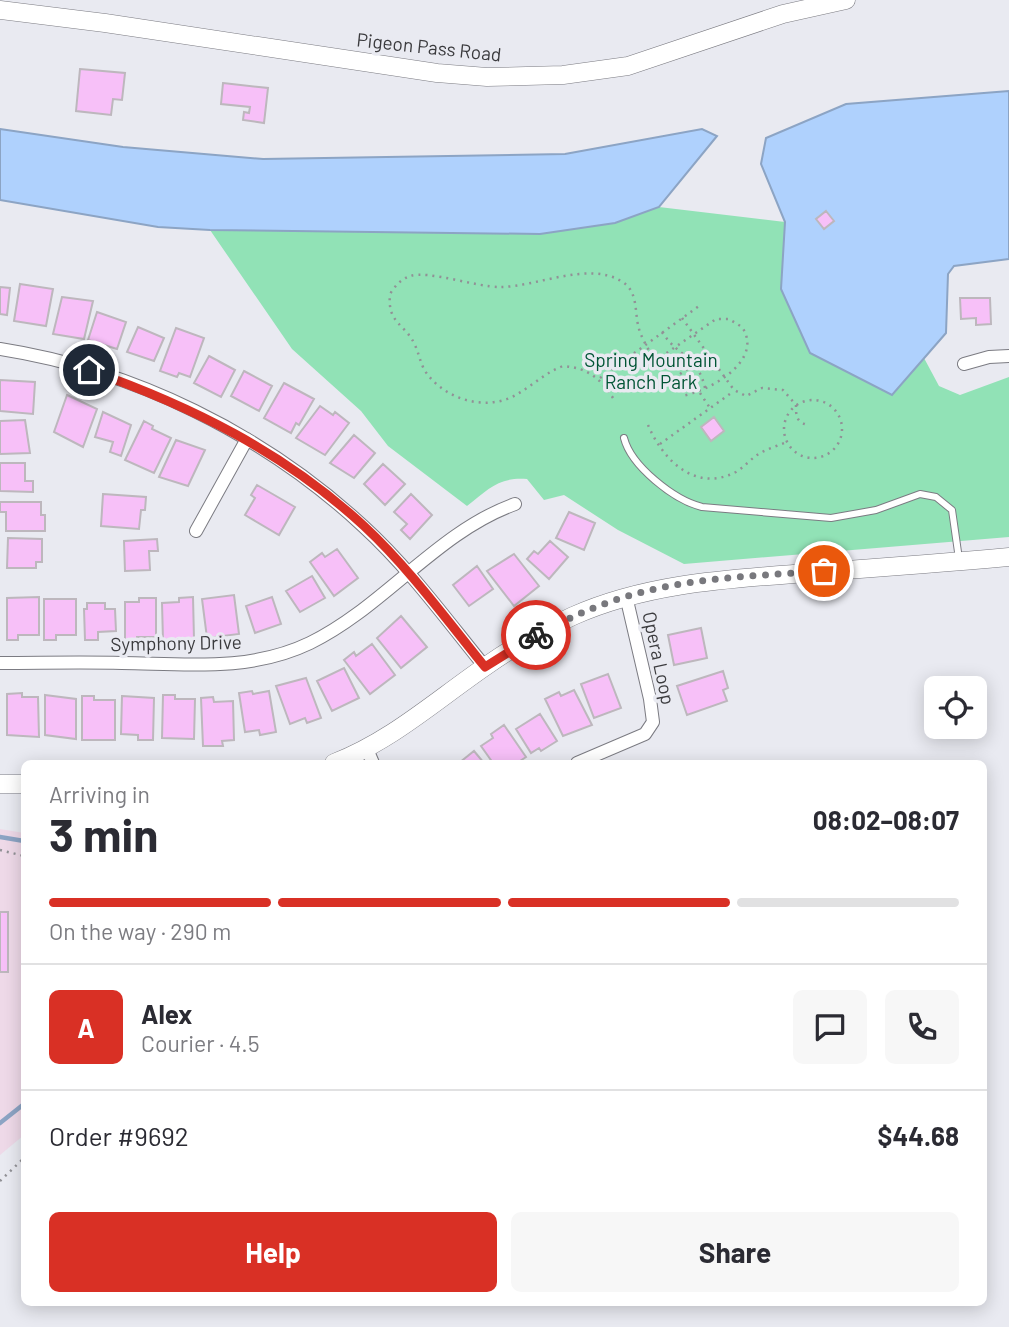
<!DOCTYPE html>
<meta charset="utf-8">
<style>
:root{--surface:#fff;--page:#f7f7f7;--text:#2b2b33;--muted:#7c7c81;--line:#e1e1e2;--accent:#d93025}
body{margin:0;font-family:Barlow,sans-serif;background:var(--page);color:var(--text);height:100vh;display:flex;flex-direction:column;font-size:26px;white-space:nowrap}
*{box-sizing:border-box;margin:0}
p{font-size:23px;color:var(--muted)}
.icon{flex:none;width:38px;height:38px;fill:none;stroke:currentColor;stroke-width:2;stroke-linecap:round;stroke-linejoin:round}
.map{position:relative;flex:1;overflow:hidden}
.panel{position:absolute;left:21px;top:760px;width:966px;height:546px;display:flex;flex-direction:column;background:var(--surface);border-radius:10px;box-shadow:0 4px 18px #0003}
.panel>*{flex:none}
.buttons{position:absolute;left:924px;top:676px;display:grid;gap:14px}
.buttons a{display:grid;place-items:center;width:63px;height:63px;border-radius:10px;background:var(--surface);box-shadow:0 4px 18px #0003;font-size:35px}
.pin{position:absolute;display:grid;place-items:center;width:60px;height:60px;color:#fff;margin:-30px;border:4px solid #fff;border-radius:50%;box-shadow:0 2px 7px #0007}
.courier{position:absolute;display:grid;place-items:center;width:70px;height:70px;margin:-35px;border:5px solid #d93025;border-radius:50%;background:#fff;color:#222;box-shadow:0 2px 9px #0007}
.overview em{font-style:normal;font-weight:700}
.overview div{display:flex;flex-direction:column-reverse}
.overview{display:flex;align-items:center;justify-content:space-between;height:119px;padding:0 28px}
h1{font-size:46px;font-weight:700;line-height:52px}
.bar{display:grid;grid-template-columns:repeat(4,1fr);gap:10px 7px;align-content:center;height:84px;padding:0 28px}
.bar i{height:9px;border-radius:5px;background:var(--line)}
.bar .selected{background:var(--accent)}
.bar p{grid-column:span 4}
.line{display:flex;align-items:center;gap:18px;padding:0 28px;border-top:2px solid var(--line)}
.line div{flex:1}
.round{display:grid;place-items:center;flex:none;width:74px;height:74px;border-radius:10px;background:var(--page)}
.cta{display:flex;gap:14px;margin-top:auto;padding:14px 28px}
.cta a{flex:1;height:80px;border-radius:10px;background:var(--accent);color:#fff;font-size:28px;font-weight:700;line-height:80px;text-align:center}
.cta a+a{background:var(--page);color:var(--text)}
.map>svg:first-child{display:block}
</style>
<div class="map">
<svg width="1009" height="1327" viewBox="0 0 1009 1327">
<rect width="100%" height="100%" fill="#e9eaf1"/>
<path fill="#eed9e8" d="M0,829L24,833V1135L0,1155Z"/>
<path fill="#91e2b6" d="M659,207L785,222L781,289L892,395L924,358L939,386L960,395L1009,377V537L684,564L618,530L564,495L544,500L527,479C498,477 489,489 467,506L388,446L361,411L292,349L210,230L540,234L615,223Z"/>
<path fill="#afd1fd" stroke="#8ca4c4" stroke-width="2" d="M1009,91V259L954,266L948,274L946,333L892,395L810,353L781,289L785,222L761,164L766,138L846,104Z
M0,129L123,147L263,159L565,154L702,129L717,136L659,207L615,223L540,234L210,230L158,227L0,200Z"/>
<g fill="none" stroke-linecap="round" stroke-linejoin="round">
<path stroke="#8ca4c4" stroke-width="4.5" d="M0,837L24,841
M0,1123L24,1104"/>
</g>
<path fill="#f7c0f8" stroke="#bdb7bd" stroke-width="2" d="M80,69L125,73L122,100L113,99L111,115L76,111Z
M223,83L268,88L264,123L243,120L244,112L249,113L250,107L221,104Z
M826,211L834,221L824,229L816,219Z
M20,284L53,289L46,326L14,321Z
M0,287L10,288L7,315L0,314Z
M62,297L93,301L84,339L53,334Z
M960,298H990L991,324L976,325V318L961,319Z
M97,312L126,322L117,349L88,340Z
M138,327L164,338L154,361L127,352Z
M176,328L204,338L190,377L179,373L177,377L160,371Z
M209,356L235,370L221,397L194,383Z
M244,371L272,386L259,411L231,396Z
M0,380L35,382L33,414L0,411Z
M284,383L314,399L299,425L296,423L291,433L264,418Z
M67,395L97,409L83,447L54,432Z
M320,406L333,415L335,412L349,423L325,455L296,438Z
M103,412L131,425L121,456L110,452L113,442L95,437Z
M714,417L724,431L711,441L701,427Z
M25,420L30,453L0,454V421Z
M144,421L153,426L152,429L171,438L154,473L125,460Z
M354,435L375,453L354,478L330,463Z
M176,440L205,450L188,486L159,477Z
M0,463H25V481H33V492L0,491Z
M383,464L405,484L385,505L364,484Z
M257,485L295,507L279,535L245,515L255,498L251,495Z
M103,494L146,497L145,510H141L139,529L101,526Z
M411,494L432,515L410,539L401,530L407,524L394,512Z
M0,502H41V515H45V531H6V512H0Z
M569,512L595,523L584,550L556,538Z
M8,538L42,539V562H36V568H7Z
M157,539L158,551H149L150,570L125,571L124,541Z
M550,541L568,557L549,579L527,559L534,551L538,554Z
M337,549L358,578L334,596L310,562L322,553L325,557Z
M514,554L539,586L514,606L487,571Z
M477,566L493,589L469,606L453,585Z
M312,576L325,598L300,612L286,591Z
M234,595L239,634L207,638L202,599Z
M39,597V635H18V640H7V598Z
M193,597L194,639L163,640L162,603L179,602V598Z
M272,597L281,624L255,633L246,606Z
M139,598H156V637H137V640H125V602H139Z
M44,599H76V635H56V640H44Z
M87,603H105V609H115L116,631L98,632V640H85L84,609H87Z
M401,616L427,647L401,668L377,638Z
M701,628L707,658L674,665L668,635Z
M372,644L395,675L370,694L344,660L354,652L356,656Z
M344,668L359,698L332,711L317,681Z
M723,671L728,688L723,690L727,701L687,715L677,686Z
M608,674L621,708L594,718L581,684Z
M306,678L321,718L307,723L305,718L290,724L276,686Z
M574,690L592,725L563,736L545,699L559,692L561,696Z
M252,691L253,694L269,691L276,732L260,735L259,730L245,732L239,693Z
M22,693V697H38L39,737L7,735V694Z
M45,695L76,699V739L45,735Z
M163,695H175V699H195L194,739L162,738Z
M82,696H94V700H115V740H82Z
M122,696L154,698L153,740H138V735L121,734Z
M213,697L214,702L233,701L234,740L222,741L223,746H203L201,698Z
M540,714L557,741L541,751L539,748L531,753L516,729Z
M504,725L526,757L517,763H493L481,746L493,738L491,734Z
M474,751L484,763H459Z
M0,912H8V972H0Z"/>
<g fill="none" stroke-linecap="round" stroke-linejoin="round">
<defs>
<path id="lane" d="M624,438C631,466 674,500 702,507L831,518L876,510L920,494L936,497L952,510L959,559"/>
<path id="street" d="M0,349C134,370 264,434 363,526C409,568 446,619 485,667
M964,364L989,357L1009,356
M196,531L247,439
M0,663C41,663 81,662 122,663C186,664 250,672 310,643C384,607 437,532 515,504
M367,749L373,763
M577,763L645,734L653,722L650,699L626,596"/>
<path id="secondary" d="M0,10L105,23L437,73L487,77L563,75L628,66L783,14L846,0
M334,763C391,741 435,701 486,666C513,647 543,630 573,616C647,583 728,579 807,573C875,568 942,563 1009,557
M0,784H24"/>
</defs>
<use href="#lane" stroke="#7b7b82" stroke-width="8"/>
<use href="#street" stroke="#7b7b82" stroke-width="14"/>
<use href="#secondary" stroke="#7b7b82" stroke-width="19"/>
<path stroke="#919196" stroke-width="2.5" stroke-dasharray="2 5" stroke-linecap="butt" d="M682,318L734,390L746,396L762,388L783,390L796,405C796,416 796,422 808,425
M662,332C678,357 698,356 705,388
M655,361L716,319H729L742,327C765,361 708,392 681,396
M680,374L708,355
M600,378L699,306
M700,393L710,408
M613,398C600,378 588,368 563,366C544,373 530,388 512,397C482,411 443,398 425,371C420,362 419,354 415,345C405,323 387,324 390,294C395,286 401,279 410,276C428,270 476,287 500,287C536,287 588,261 621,281C639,291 634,312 639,329C643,342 652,355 659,367
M784 429a29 29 0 1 1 58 0a29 29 0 1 1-58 0Z
M648,425C663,460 695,493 736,472C744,467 750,460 757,455C766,449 777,446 787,442
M660,444L734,391
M0,850L24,856
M0,1181L24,1158"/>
<use href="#lane" stroke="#fff" stroke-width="6"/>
<use href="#street" stroke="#fff" stroke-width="12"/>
<use href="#secondary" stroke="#fff" stroke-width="18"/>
</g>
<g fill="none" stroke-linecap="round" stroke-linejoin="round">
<path stroke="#78787d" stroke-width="7" stroke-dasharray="0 12.6" d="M536,635C565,620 594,606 625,597C688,577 759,576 824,571"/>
<path stroke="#d93025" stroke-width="9" d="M89,370C191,406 284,452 364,526C409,568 446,619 485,667L536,635"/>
</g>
<g text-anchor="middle" stroke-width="7" stroke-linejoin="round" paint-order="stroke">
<g font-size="19" fill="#3b3b3e" stroke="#e9eaf1">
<text transform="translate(429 47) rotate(6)" y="7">Pigeon Pass Road</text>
<text transform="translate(176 643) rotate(-1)" y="7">Symphony Drive</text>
<text transform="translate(659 658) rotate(78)" y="7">Opera Loop</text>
</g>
<g font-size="19" fill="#015535" stroke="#e9eaf1">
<text x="651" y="367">Spring Mountain<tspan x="651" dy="22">Ranch Park</tspan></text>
</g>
</g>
</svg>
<div class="buttons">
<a><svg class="icon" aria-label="locate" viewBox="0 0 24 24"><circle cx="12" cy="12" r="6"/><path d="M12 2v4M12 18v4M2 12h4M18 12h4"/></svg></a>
</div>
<div class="pin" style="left:824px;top:571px;background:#ea580c"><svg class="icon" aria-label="bag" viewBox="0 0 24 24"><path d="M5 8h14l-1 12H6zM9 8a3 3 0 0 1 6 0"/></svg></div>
<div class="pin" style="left:89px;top:370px;background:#1f2937"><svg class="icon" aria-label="home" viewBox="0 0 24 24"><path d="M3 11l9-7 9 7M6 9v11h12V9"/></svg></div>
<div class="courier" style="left:536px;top:635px"><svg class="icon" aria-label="bike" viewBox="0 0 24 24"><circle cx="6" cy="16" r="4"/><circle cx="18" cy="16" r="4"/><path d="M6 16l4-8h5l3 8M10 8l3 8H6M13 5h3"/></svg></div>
<section class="panel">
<div class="overview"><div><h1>3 min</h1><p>Arriving in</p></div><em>08:02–08:07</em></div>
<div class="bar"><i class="selected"></i><i class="selected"></i><i class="selected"></i><i></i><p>On the way · 290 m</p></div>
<div class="line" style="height:126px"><b class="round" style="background:var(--accent);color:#fff">A</b><div><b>Alex</b><p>Courier · 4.5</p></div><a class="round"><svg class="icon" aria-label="chat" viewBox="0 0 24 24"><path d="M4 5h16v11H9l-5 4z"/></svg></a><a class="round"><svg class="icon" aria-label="phone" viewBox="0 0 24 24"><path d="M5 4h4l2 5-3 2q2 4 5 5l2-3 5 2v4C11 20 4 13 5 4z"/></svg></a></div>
<div class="line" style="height:91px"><div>Order #9692</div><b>$44.68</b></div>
<div class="cta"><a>Help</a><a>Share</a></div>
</section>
</div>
